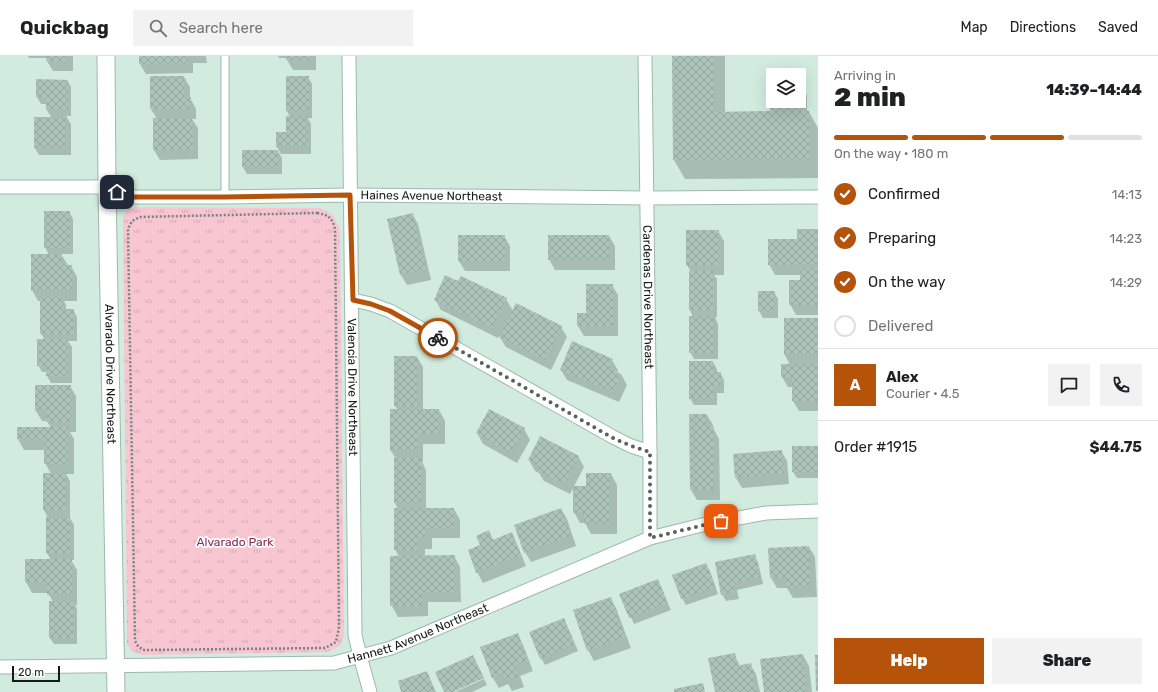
<!DOCTYPE html>
<meta charset="utf-8">
<style>
:root{--surface:#fff;--page:#f2f2f2;--text:#202124;--muted:#757577;--line:#e0e0e0;--accent:#b45309}
body{margin:0;font-family:Rubik,sans-serif;background:var(--page);color:var(--text);height:100vh;display:flex;flex-direction:column;font-size:15px;white-space:nowrap}
*{box-sizing:border-box;margin:0}
p{font-size:13px;color:var(--muted)}
.icon{flex:none;width:22px;height:22px;fill:none;stroke:currentColor;stroke-width:2;stroke-linecap:round;stroke-linejoin:round}
.map{position:relative;flex:1;overflow:hidden}
.drawer{display:flex;flex-direction:column;background:var(--surface);width:340px}
.drawer>*{flex:none}
.controls{position:absolute;left:766px;top:12px;display:grid;gap:8px}
.controls a{display:grid;place-items:center;width:40px;height:40px;border-radius:0px;background:var(--surface);box-shadow:0 4px 16px #0002;font-size:20px}
.scale{position:absolute;left:12px;bottom:10px;width:48px;box-sizing:border-box;padding-left:4px;border:2px solid #121b17;border-top:0;font-size:11px;line-height:14px;white-space:nowrap;color:#121b17;-webkit-text-stroke:3px #fff;paint-order:stroke}
.pin{position:absolute;display:grid;place-items:center;width:34px;height:34px;color:#fff;margin:-17px;border-radius:8px;box-shadow:0 2px 6px #0006}
.courier{position:absolute;display:grid;place-items:center;width:40px;height:40px;margin:-20px;border:3px solid #b45309;border-radius:50%;background:#fff;color:#222;box-shadow:0 1px 5px #0007}
.headline em{font-style:normal;font-weight:800}
.headline div{display:flex;flex-direction:column-reverse}
.headline{display:flex;align-items:center;justify-content:space-between;height:68px;padding:0 16px}
h1{font-size:26px;font-weight:800;line-height:30px}
.bar{display:grid;grid-template-columns:repeat(4,1fr);gap:6px 4px;align-content:center;height:48px;padding:0 16px}
.bar i{height:5px;border-radius:3px;background:var(--line)}
.bar .current{background:var(--accent)}
.bar p{grid-column:span 4}
.line{display:flex;align-items:center;gap:10px;padding:0 16px;border-top:1px solid var(--line)}
.line div{flex:1}
.round{display:grid;place-items:center;flex:none;width:42px;height:42px;border-radius:0px;background:var(--page)}
ol{padding:0 16px;list-style:none}
li{display:flex;align-items:center;gap:12px;height:44px}
li p{margin-inline-start:auto}
li .icon{padding:4px;border-radius:50%;background:var(--accent);color:#fff;stroke-width:4}
li:last-child{color:var(--muted)}
li i{width:22px;height:22px;border:2px solid var(--line);border-radius:50%}
.action{display:flex;gap:8px;margin-top:auto;padding:8px 16px}
.action a{flex:1;height:46px;border-radius:0px;background:var(--accent);color:#fff;font-size:16px;font-weight:800;line-height:46px;text-align:center}
.action a+a{background:var(--page);color:var(--text)}
header{display:flex;align-items:center;gap:24px;box-sizing:border-box;height:56px;padding:0 20px;background:var(--surface);border-bottom:1px solid var(--line)}
header strong{font-size:19px}
nav{display:flex;gap:22px;margin-inline-start:auto;font-size:14px}
.search{width:280px;height:36px;background:var(--page);display:flex;align-items:center;gap:10px;box-sizing:border-box;padding:0 14px;border-radius:0px;color:var(--muted);font-size:15px}
main{display:flex;flex:1;min-height:0}
.map>svg:first-child{display:block}
</style>
<header>
<strong>Quickbag</strong>
<div class="search"><svg class="icon" aria-label="search" viewBox="0 0 24 24"><circle cx="10" cy="10" r="6"/><path d="M15 15l6 6"/></svg>Search here</div>
<nav><a>Map</a><a>Directions</a><a>Saved</a></nav>
</header>
<main>
<div class="map">
<svg width="818" height="636" viewBox="0 0 818 636">
<defs>
<pattern id="park-tufts" width="24" height="20" patternUnits="userSpaceOnUse"><rect width="24" height="20" fill="#f8c6d1"/><path d="M3 7l-1-3M5 7V3M7 7l1-3M15 17l-1-3M17 17v-4M19 17l1-3" fill="none" stroke="#d4aab3"/></pattern>
<pattern id="building-cross-hatch" width="8" height="8" patternUnits="userSpaceOnUse"><rect width="8" height="8" fill="#abc3b8"/><path d="M0 0l8 8M0 8l8-8" fill="none" stroke="#92a79d"/></pattern>
</defs>
<rect width="100%" height="100%" fill="#d1ebdf"/>
<path fill="url(#park-tufts)" d="M135,151L320,152L333,159L340,173L344,579L340,590L327,596L143,599L131,595L127,587L123,163L126,155Z"/>
<path fill="#0003" d="M28,0H73V15H53L47,5V2H29Z
M140,0H206L207,7H193V17L146,18L140,8Z
M278,0H316V14H293L287,4V2H279Z
M673,0H725V57L771,56L773,21V45H799V26L807,40V56H809L818,72V122L685,123L674,104Z
M184,21L190,31V42L196,53V63H192L198,72V103L160,104L154,94L157,63L151,53Z
M308,21L312,28V62H308L311,68V98H281L277,91L287,77L290,61L287,55Z
M67,24L71,31V60H66L71,68V99H39L35,92V62H52L46,53V48H41L37,41Z
M243,95H278L282,102V118H247L243,111Z
M69,156L73,163V198H61L68,209L71,210L77,221V245H64L66,249V254H73L77,261V285H68L72,291V327H51L47,320V316H42L38,309L45,284L41,278V245H38L32,234L49,199L45,191Z
M412,158L418,168L431,224L407,229L401,219Z
M818,174V259H796L790,248L801,225V219H775L769,208Z
M718,175L724,185V219H714L717,223V261H715L718,268V303H694L690,296L693,261L690,254V216H691L687,209Z
M504,180L510,190V215H465L459,205Z
M609,180L615,190V214H555L549,203Z
M612,229L618,239V280H584L578,270Z
M774,236L778,243V262H763L759,255Z
M435,243H506L513,255L561,271L567,281L551,314L506,291L499,280L498,282L441,254Z
M785,263H818V355H799L793,345V331H788L782,321L790,309L785,299Z
M417,301L423,311V354H439L445,365V388H423V406H422L426,414V453H454L460,464V482H432V493H425V501L454,500L460,511L461,546H428V560L398,561L392,550L391,501H399L395,493L398,453L395,447V403H396L391,395V354H398L395,350Z
M612,304L618,314L617,317L621,318L627,329L619,346L567,324L561,314Z
M713,306L717,313V317H720L724,324V337H717V349H694L690,342Z
M70,330L76,340V376H70L74,383V418H66L70,425V462L74,469V504H71L77,514V549H75L77,553V588H54L50,582L53,546L48,537H32L26,526V504H51L47,497L48,462L44,454V418H51L45,407V394H24L18,383V372H51L47,365H42L36,355Z
M490,354L524,373L530,384L517,407L483,388L477,377Z
M707,359L713,369V372L719,383L720,444H697L691,434Z
M818,391V422H797L793,416Z
M781,395L787,405L789,428L742,432L736,422Z
M578,400L584,411L570,438L544,425L539,417L535,415L529,404Z
M611,418L617,429V478H591L585,467H580L574,456L587,431Z
M561,453L567,463L576,490L531,506L525,496Z
M489,476L493,484L511,477L517,488L526,510L483,527L477,516L482,490Z
M809,491L815,501L817,541L793,542L787,532H777L771,522Z
M754,499L758,506L763,528L737,534L739,543L726,545L722,538Z
M706,508L710,515L718,538L686,549L682,542Z
M657,524L671,554L634,568L621,539Z
M610,542L616,552L631,592L594,605L588,594Z
M564,563L578,595L545,609L541,602Z
M517,578L523,589L533,615L520,620L524,631L512,635L508,628L499,632L493,622L481,591Z
M734,598L740,610L750,608L756,618L760,636H716Z
M803,599L809,610L812,636H765Z
M427,616L436,636H402Z
M484,623L487,629L472,636H455Z"/>
<path fill="url(#building-cross-hatch)" d="M46,0H67V5H46Z
M139,0H188V7L139,8Z
M286,0H311V4H286Z
M672,0H714L715,56L770,55V20H773V45H797V55H809L810,103L673,104Z
M150,20H184V41H191V53H150Z
M286,20H309V55H286Z
M36,23L68,24V53H46V42L36,41Z
M286,60H308V91H276V76H286Z
M34,61H67V92H34Z
M192,61L193,93L153,94V62Z
M242,94H278V111H242Z
M44,155H70V192H44Z
M413,157L426,213L400,219L387,163Z
M797,173H818V208L768,209V183H797Z
M686,174H719V209H686Z
M458,179H505V205H458Z
M548,179H609V204H548Z
M31,198H62V209H72V235H31Z
M800,212H818V249H789V224H800Z
M689,215H713V254H689Z
M445,219L458,225L461,220L507,242L492,272L434,244Z
M586,228H613V270H577V257H586Z
M758,235H775V255H758Z
M40,241H63V253H74V278H40Z
M516,247L562,270L545,304L499,281Z
M689,260H715V297H689Z
M784,262H818V299H784Z
M37,283H68V320H46V310H37Z
M572,285L613,303L609,312L621,318L613,336L560,314Z
M394,300H417V350H394Z
M689,305H713V316H721V330H713V343H689Z
M781,308H818V345H792V321H781Z
M35,329H71V366H46V355H35Z
M390,353H439V378H418V395H390Z
M489,353L525,372L511,397L476,377Z
M689,358H707V371H714L715,434H690Z
M17,371H68V408H44V383H17Z
M540,380L579,400L564,428L537,415L539,410L528,404Z
M792,390H818V416H792Z
M782,394L784,418L735,422L733,398Z
M394,402H421V447H394Z
M43,417H66V454H43Z
M586,417H611V468H584V457H573V430H586Z
M394,452H454V472H427V482H419V494H394Z
M561,452L571,480L524,497L514,469Z
M46,461H70V497H46Z
M489,474L493,484L512,476L521,499L476,517L468,494L480,489L476,480Z
M809,490L811,531L786,532V522H770L768,492Z
M755,498L760,521L734,527L735,536L721,539L715,506Z
M455,499V536H422V550H390V500Z
M25,503H72V539H47V526H25Z
M706,507L715,531L681,543L672,519Z
M658,523L668,547L629,562L619,538Z
M611,541L625,581L587,595L573,554Z
M49,545H74V582H49Z
M564,562L575,588L540,603L529,576Z
M518,577L528,604L515,609L519,620L505,625L503,618L492,622L480,591Z
M735,597L737,610L751,607L757,636H715L708,602Z
M803,598L807,636H764L760,603Z
M473,599L484,622L453,636H444L435,616Z
M815,599H818V635H816Z
M427,615L435,636H401L398,625Z
M703,627L705,636H674V633Z"/>
<g fill="none" stroke-linecap="round" stroke-linejoin="round">
<defs>
<path id="service" d="M225,141V0"/>
<g id="minor">
<path id="s1" d="M349,0L355,579L360,600L370,636"/>
<path id="s2" d="M645,0L650,396V482"/>
<path id="s3" d="M0,131H107L127,141H225L350,139L647,142L818,141"/>
<path d="M353,244L371,248L390,255L613,381L631,390L650,396"/>
<path id="s4" d="M0,611L334,607L391,592L650,482L706,468L766,457L818,455"/>
</g>
<g id="tertiary">
<path id="s5" d="M106,0L107,131L116,636"/>
</g>
</defs>
<use href="#service" stroke="#9fb8ad" stroke-width="9"/>
<use href="#minor" stroke="#9fb8ad" stroke-width="15"/>
<use href="#tertiary" stroke="#9fb8ad" stroke-width="19"/>
<path stroke="#72847c" stroke-width="2.5" stroke-dasharray="2 2" stroke-linecap="butt" d="M317,157C328,159 332,161 335,173L339,571L336,586L325,592L143,594L138,590L135,585L128,173L132,165L140,161Z"/>
<use href="#service" stroke="#fff" stroke-width="7"/>
<use href="#minor" stroke="#fff" stroke-width="13"/>
<use href="#tertiary" stroke="#fff" stroke-width="17"/>
</g>
<g fill="none" stroke-linecap="round" stroke-linejoin="round">
<path stroke="#55645d" stroke-width="4" stroke-dasharray="0 7.2" d="M438,282L613,382L631,390L650,396V482L721,465"/>
<path stroke="#b45309" stroke-width="5" d="M117,136L127,141H225L350,139L353,244L371,248L390,255L438,282"/>
</g>
<g text-anchor="middle" stroke-width="3.5" stroke-linejoin="round" paint-order="stroke">
<g font-size="12" fill="#121b17" stroke="#fff">
<text dy="4" stroke="none"><textPath href="#s3" startOffset="434">Haines Avenue Northeast</textPath></text>
<text dy="4" stroke="none"><textPath href="#s2" startOffset="241">Cardenas Drive Northeast</textPath></text>
<text dy="4" stroke="none"><textPath href="#s5" startOffset="318">Alvarado Drive Northeast</textPath></text>
<text dy="4" stroke="none"><textPath href="#s1" startOffset="331">Valencia Drive Northeast</textPath></text>
<text dy="4" stroke="none"><textPath href="#s4" startOffset="423">Hannett Avenue Northeast</textPath></text>
</g>
<g font-size="12" fill="#852d4a" stroke="#fff">
<text x="235" y="490">Alvarado Park</text>
</g>
</g>
</svg>
<div class="controls">
<a><svg class="icon" aria-label="layers" viewBox="0 0 24 24"><path d="M12 4l9 5-9 5-9-5zM3 14l9 5 9-5"/></svg></a>
</div>
<div class="scale">20 m</div>
<div class="pin" style="left:721px;top:465px;background:#ea580c"><svg class="icon" aria-label="bag" viewBox="0 0 24 24"><path d="M5 8h14l-1 12H6zM9 8a3 3 0 0 1 6 0"/></svg></div>
<div class="pin" style="left:117px;top:136px;background:#1f2937"><svg class="icon" aria-label="home" viewBox="0 0 24 24"><path d="M3 11l9-7 9 7M6 9v11h12V9"/></svg></div>
<div class="courier" style="left:438px;top:282px"><svg class="icon" aria-label="bike" viewBox="0 0 24 24"><circle cx="6" cy="16" r="4"/><circle cx="18" cy="16" r="4"/><path d="M6 16l4-8h5l3 8M10 8l3 8H6M13 5h3"/></svg></div>
</div>
<section class="drawer">
<div class="headline"><div><h1>2 min</h1><p>Arriving in</p></div><em>14:39–14:44</em></div>
<div class="bar"><i class="current"></i><i class="current"></i><i class="current"></i><i></i><p>On the way · 180 m</p></div>
<ol>
<li><svg class="icon" aria-label="check" viewBox="0 0 24 24"><path d="M5 12l5 5 9-10"/></svg>Confirmed<p>14:13</p></li>
<li><svg class="icon" aria-label="check" viewBox="0 0 24 24"><path d="M5 12l5 5 9-10"/></svg>Preparing<p>14:23</p></li>
<li><svg class="icon" aria-label="check" viewBox="0 0 24 24"><path d="M5 12l5 5 9-10"/></svg>On the way<p>14:29</p></li>
<li><i></i>Delivered</li>
</ol>
<div class="line" style="height:72px"><b class="round" style="background:var(--accent);color:#fff">A</b><div><b>Alex</b><p>Courier · 4.5</p></div><a class="round"><svg class="icon" aria-label="chat" viewBox="0 0 24 24"><path d="M4 5h16v11H9l-5 4z"/></svg></a><a class="round"><svg class="icon" aria-label="phone" viewBox="0 0 24 24"><path d="M5 4h4l2 5-3 2q2 4 5 5l2-3 5 2v4C11 20 4 13 5 4z"/></svg></a></div>
<div class="line" style="height:52px"><div>Order #1915</div><b>$44.75</b></div>
<div class="action"><a>Help</a><a>Share</a></div>
</section>
</main>
